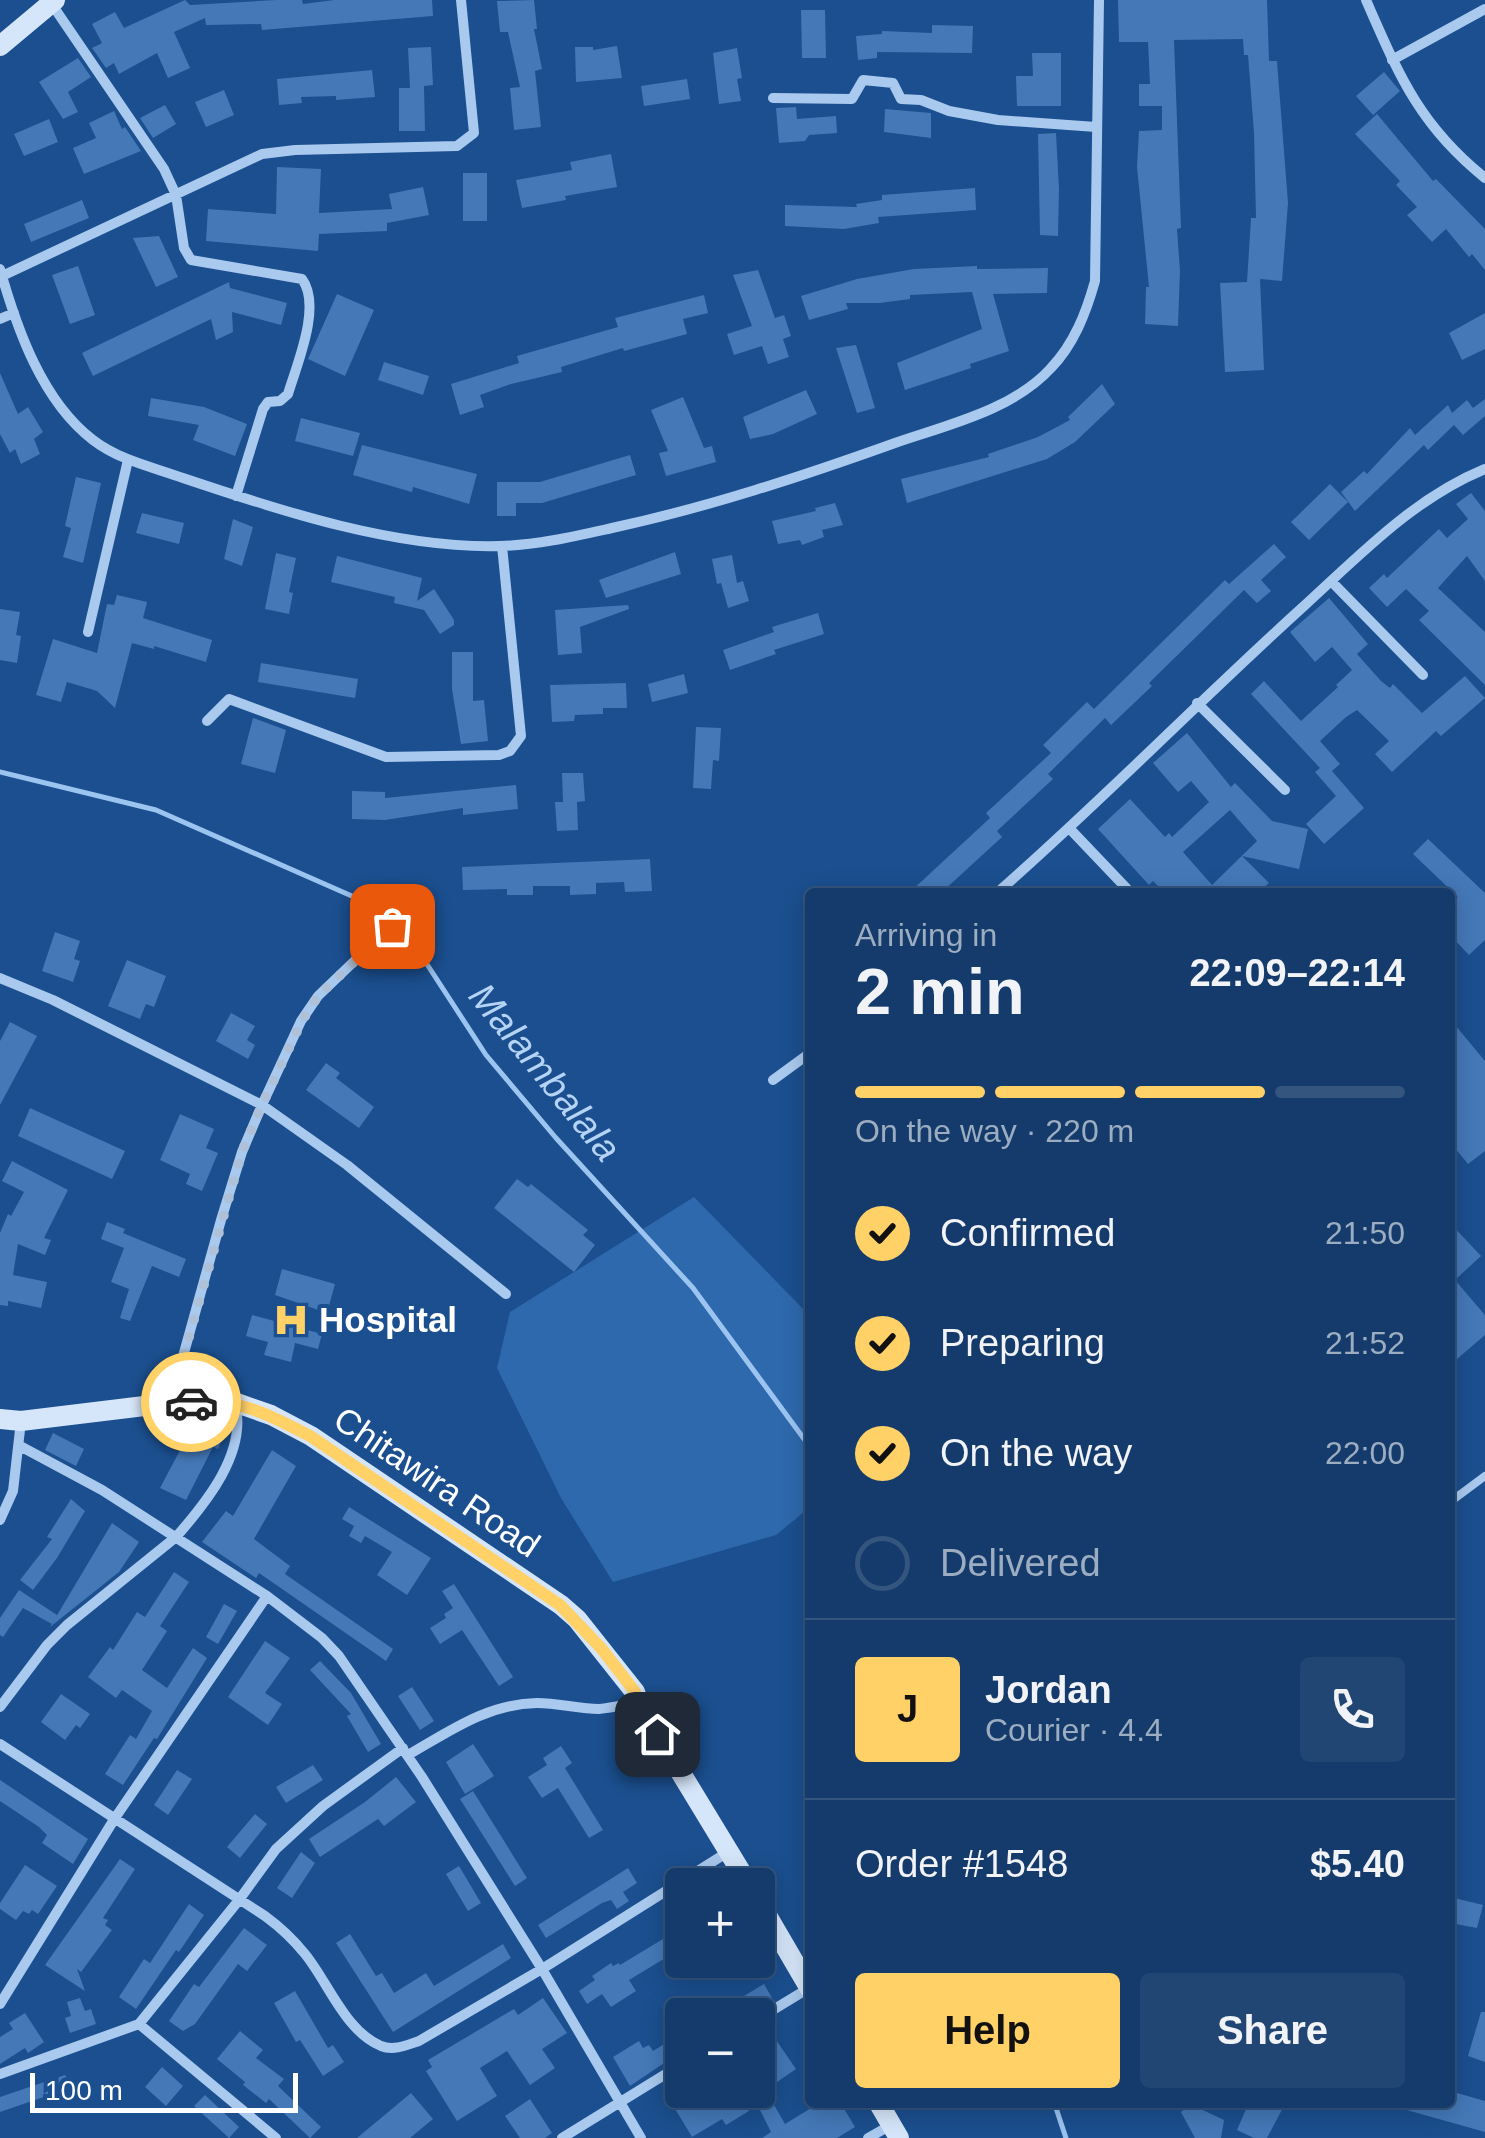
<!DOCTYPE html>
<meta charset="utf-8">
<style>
:root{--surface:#143b6b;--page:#214673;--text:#f1f3f6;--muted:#9dadc1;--line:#33557e;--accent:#ffd166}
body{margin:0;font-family:Helvetica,sans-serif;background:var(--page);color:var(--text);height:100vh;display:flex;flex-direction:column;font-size:38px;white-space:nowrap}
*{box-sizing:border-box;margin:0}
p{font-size:32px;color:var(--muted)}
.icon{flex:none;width:55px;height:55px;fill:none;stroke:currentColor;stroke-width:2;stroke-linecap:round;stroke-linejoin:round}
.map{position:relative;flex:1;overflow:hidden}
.sheet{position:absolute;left:805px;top:888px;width:650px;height:1220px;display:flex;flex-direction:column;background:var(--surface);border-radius:10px;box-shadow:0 5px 25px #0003,0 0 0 2px var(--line)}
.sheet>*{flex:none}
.buttons{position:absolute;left:665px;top:1868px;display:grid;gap:20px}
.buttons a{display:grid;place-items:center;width:110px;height:110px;border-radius:10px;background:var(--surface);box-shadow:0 5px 25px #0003,0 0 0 2px var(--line);font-size:50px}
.scale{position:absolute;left:30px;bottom:25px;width:268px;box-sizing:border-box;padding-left:10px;border:5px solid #fff;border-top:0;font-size:28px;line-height:35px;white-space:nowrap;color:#fff;-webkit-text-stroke:8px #1b4f8f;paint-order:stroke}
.pin{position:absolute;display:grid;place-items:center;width:85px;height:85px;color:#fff;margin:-42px;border-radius:20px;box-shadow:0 5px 15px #0006}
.courier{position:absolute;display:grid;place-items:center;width:100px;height:100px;margin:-50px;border:8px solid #ffd166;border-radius:50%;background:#fff;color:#222;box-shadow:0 2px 12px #0007}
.overview em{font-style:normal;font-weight:700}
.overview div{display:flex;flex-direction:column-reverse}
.overview{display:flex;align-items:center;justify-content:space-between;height:170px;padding:0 50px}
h1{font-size:65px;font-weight:700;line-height:75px}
.bar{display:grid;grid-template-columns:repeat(4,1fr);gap:15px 10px;align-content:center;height:120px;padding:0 50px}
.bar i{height:12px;border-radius:8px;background:var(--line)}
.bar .on{background:var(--accent)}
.bar p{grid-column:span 4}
.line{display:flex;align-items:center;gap:25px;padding:0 50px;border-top:2px solid var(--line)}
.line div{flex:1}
.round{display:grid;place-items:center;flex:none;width:105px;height:105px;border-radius:10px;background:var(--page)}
ol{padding:0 50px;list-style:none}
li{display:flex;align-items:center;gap:30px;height:110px}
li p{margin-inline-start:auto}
li .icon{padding:10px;border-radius:50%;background:var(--accent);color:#111;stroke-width:4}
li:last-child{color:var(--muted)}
li i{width:55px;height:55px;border:5px solid var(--line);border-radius:50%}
.primary-button{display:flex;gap:20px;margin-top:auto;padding:20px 50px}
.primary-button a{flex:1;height:115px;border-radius:10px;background:var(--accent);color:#111;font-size:40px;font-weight:700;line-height:115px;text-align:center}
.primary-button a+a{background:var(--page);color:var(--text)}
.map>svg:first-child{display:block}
</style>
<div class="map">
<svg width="1485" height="2138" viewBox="0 0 1485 2138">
<rect width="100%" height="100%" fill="#1b4f8f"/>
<path fill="#2e69ad" d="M694,1197L810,1316V1507L776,1535L613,1582L561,1498L497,1368L510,1312Z"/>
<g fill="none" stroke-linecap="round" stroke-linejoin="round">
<path stroke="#9cc4f0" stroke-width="5" d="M0,772L156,810L395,915L403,926
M408,935L486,1055L556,1138L693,1288L810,1447
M1054,2102L1066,2138"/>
</g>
<path fill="#4478b7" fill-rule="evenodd" d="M185,0L190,5L276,0H302L303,4L334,0H432L433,16L262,30L261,24L206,25L205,18L174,32L190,68L168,78L157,53L119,74L114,63L106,68L92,48L102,43L92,24L115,12L124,28Z
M534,0L537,29H534L542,69L535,71L541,127L514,130L510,88L520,87L508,32H500L497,1Z
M1118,0H1267L1269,61H1277L1288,203L1282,281L1260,279L1264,370L1225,372L1220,283L1247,282L1251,218H1256L1254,133L1248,55H1244L1243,39L1174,40L1181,228L1177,229L1180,271L1178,326L1145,324L1146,287H1149L1137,167L1139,131L1162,130V106H1139V84H1150L1148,42H1119Z
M801,10H825L826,58H802Z
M932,25L973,26L972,53L877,52V58L858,60L856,36L882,34V31L932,33Z
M617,46L622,78L576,82L575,47H593V50Z
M431,47L433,85L424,86L425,131H399V88H410L408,48Z
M737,48L742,78L737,79L741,101L719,104L713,53Z
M1032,53H1061V106H1017L1016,76H1033Z
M78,58L91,77L68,92L78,112L63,119L39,82Z
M372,70L375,97L336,100V96L301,97L302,103L279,105L277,79Z
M1384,72L1400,91L1373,115L1356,96Z
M687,79L690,99L644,106L641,86Z
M224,90L234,115L206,127L195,102Z
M165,105L176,124L153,138L140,118Z
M796,107L797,119L836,116L837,133L809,135L805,141L779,143L776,108Z
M885,109L931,113V138L884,132Z
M114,111L122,129L125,127L141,151L84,174L73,148L96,138L89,123Z
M1377,114L1433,181L1436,179L1485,229V270L1472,254L1469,257L1446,229L1432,242L1407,215L1417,207L1396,185L1400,181L1355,134Z
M49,119L58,142L24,156L14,134Z
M1056,133L1059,189L1058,236L1040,235L1038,134Z
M611,154L617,187L565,196L566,200L522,208L516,180L572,170L570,162Z
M277,167L321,169L319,213L392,209L389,194L423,187L429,215L387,223V231L319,234L318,251L206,241L208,209L276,214Z
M463,173H487V221H463Z
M975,188L976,210L878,217L879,223L844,229L785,226V205L857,207L856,204L882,200V195Z
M82,200L89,218L31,242L24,224Z
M159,236L178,277L156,287L133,238Z
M78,266L95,315L70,324L52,275Z
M977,266V269L1048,268L1047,293L993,294L1009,351L970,364L971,368L905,390L897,363L982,329L972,292L910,295V299L880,303H846L848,309L809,320L801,296L857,279L914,269Z
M758,270L775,318L784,315L791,336L783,339L789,357L768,364L762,346L734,355L727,334L752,326L733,275Z
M229,282L230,288L287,303L281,325L232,312L233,332L216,340L211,319L93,376L82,353Z
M337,294L374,310L345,376L308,359Z
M704,295L708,313L683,319L687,334L624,351L623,348L561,367L562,372L511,384L480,395L484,407L460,415L451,384L519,363L517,356L618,327L615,318Z
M1485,313V349L1462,360L1449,333Z
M856,345L875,408L857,413L836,348Z
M384,362L429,376L423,395L378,380Z
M0,373L18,414L28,407L43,432L34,439L40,454L21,464L15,449L10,453L0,434Z
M1102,384L1115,404L1075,442L1047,459L907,503L901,479L989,457L988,454L1038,437L1070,420L1068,417Z
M806,390L817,414L773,434L750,439L743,417Z
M683,397L704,448L712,446L716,462L666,476L659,453L668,451L651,410Z
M151,398L204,407L247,424L235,456L193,440L199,425L148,416Z
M1485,399V416L1463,435L1454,425L1428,450L1424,445L1355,511L1341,492L1364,471L1367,474L1410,428L1415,435L1448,405L1452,413L1467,400L1473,408Z
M301,418L360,433L353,456L295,441Z
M362,445L477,474L469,504L413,487L412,492L353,475Z
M630,455L636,475L542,503H516V516H497V482H540Z
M76,477L101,483L83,563L63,557L71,528L65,526Z
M1330,484L1348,502L1309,540L1291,522Z
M1471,493L1485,511V581L1467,556L1438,588L1485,632V685L1419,620L1429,611L1406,589L1387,607L1369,588L1384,574L1387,578L1439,529L1447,538L1468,519L1456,504Z
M835,503L843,525L822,530L824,537L802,545L800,540L778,544L772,521L816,511L815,508Z
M142,513L184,523L179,544L136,533Z
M233,519L253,527L242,566L224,559Z
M1274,544L1286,557L1261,580L1271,591L1257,603L1244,590L1149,683L1152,686L1111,725L1105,718L1048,774L1053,779L997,831L1002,837L942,892H910L990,818L986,813L1051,753L1043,745L1087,702L1094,709L1225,580L1229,584Z
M675,552L681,574L606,598L599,580Z
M276,553L296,558L289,592L293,593L289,614L265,609Z
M732,555L737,583L743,581L749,601L728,608L721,583L717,584L712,559Z
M337,556L422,578L417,601L434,589L454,620V625L440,634L424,610L394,603L395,597L331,582Z
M117,595L147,602L143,618L212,640L206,662L154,646V649L132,643L115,708L97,691L67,682L61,702L36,695L53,639L97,653L107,604L114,605Z
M1329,598L1368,644L1357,654L1381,681L1390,688L1393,684L1422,713L1465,676L1485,698L1441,736L1436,731L1392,772L1375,754L1389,741L1357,710L1346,717L1320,741L1340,764L1332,771L1364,808L1324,844L1306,824L1336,796L1315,772L1320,768L1251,694L1264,681L1301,721L1338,687L1336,685L1352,670L1332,647L1315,662L1290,632Z
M628,605L629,609L580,627L582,653L558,655L555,610Z
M0,609L20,612L16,635L21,636L17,663L0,660Z
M818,613L824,634L774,650L776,654L730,670L723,650L774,632L772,627Z
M452,652H473V701L484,700L488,741L461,744L452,689Z
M261,663L358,679L355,698L258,682Z
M684,674L688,693L652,702L648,684Z
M626,683L627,708H603V714L575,715L574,721L552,722L550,685Z
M253,718L286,730L275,773L241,764Z
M696,727L721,728L719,761L713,760L711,789L693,788Z
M1187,733L1231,787L1235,783L1272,821L1308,829L1299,869L1242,856L1269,883L1259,892H1164L1153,881L1149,885L1098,829L1130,799L1165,837L1169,833L1172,837L1209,802L1191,781L1178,792L1153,763ZM1230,810L1257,841L1212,885L1183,852Z
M562,773H583L585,801L577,802L578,830L557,831L555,802H563Z
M516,785L518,809L463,815V808L385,820L352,819V791L385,792V798Z
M1428,839L1485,893V940L1469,955L1450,935V905L1458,897L1413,854Z
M650,859L652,891L625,892L624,882L596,883V894L570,895V886H533V895H507V889L463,890L462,867Z
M55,932L80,941L74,959L80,961L73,982L42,971Z
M127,960L166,976L154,1007L146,1004L140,1019L108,1006Z
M231,1013L255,1026L247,1040L255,1045L248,1059L216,1041Z
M1450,1019L1485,1061V1151L1468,1164L1450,1142Z
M10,1022L37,1036L0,1105V1041Z
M326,1063L340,1073L336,1078L374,1107L359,1128L306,1090Z
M30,1108L125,1151L112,1179L18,1136Z
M180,1114L214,1129L206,1148L218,1153L202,1191L186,1184L190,1174L160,1160Z
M12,1161L68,1190L44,1238L51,1240L45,1255L18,1244L13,1275L47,1282L41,1308L8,1301V1306L0,1305V1233L8,1214L11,1216L24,1192L2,1181Z
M517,1179L528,1187L531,1184L588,1230L583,1235L595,1245L574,1272L494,1208Z
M107,1222L125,1229L123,1233L186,1259L179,1277L152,1266L130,1321L120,1318L129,1289L111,1282L124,1248L101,1239Z
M1450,1223L1481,1256L1455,1280L1485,1315V1335L1450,1365Z
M282,1269L335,1284L327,1313L275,1295Z
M252,1315L322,1334L318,1349L295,1343L291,1362L264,1355L268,1342L246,1336Z
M195,1422L224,1436L218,1449L213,1447L186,1500L160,1488Z
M53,1433L84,1449L76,1466L45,1450Z
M272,1450L296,1466L254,1539L290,1566L285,1574L393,1649L386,1661L259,1573L256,1578L202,1542L226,1511L233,1516Z
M71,1499L85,1511L57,1558L33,1590L20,1580L52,1539L47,1537Z
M349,1507L431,1558L407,1595L377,1575L392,1552L365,1536L361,1543L349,1536L354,1526L342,1519Z
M112,1523L139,1542L119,1572L50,1627Z
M174,1572L189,1582L160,1626L167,1631L142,1670L167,1688L193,1648L207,1658L157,1739L154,1738L123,1785L105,1774L130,1735L136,1739L152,1711L122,1690L116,1698L88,1677L110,1647L113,1650L137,1612L145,1617Z
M454,1584L513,1677L499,1686L462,1630L440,1644L430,1628L446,1618L444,1614L453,1608L442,1591Z
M19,1590L57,1615L52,1624L23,1608L3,1637L0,1635V1618Z
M224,1604L237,1611L218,1644L206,1637Z
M265,1641L290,1658L265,1693L282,1704L268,1725L228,1697Z
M320,1661L351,1693L381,1744L368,1752L347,1716L351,1714L310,1670Z
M412,1687L434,1721L420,1730L398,1696Z
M61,1694L90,1714L80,1728L76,1725L65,1740L41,1722Z
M473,1744L494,1776L465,1794L446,1762Z
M561,1746L572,1763L565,1768L603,1830L589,1838L558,1788L542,1798L528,1777L547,1765L543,1758Z
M313,1765L323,1780L286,1803L276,1787Z
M177,1770L192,1779L168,1815L154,1805Z
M396,1777L416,1802L384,1826L378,1819L320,1857L309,1839L365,1802Z
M0,1780L88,1839L73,1864L42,1843L47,1835L39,1827L0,1801Z
M473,1791L527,1878L515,1886L460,1799Z
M255,1814L267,1824L240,1858L227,1847Z
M301,1852L315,1863L292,1898L277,1888Z
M120,1859L135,1869L103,1918L108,1920L105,1925L112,1930L81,1972L77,1969L85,1991L45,1965Z
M25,1865L57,1886L38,1914L32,1910L29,1914L23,1911L16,1920L0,1909V1903Z
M459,1866L481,1903L468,1911L446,1874Z
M628,1868L637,1883L623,1892L629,1901L617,1909L611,1900L602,1903L546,1938L538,1925Z
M1450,1897L1483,1905L1477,1928L1450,1923Z
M189,1904L204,1915L179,1952L176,1950L136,2009L119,1997L144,1959L150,1963Z
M244,1928L267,1945L247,1971L238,1964L195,2024L183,2031L169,2021L194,1984L199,1987Z
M350,1934L376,1976L382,1973L394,1993L426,1973L434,1986L503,1944L511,1958L393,2032L336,1943Z
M663,1939L672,1954L629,1980L636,1991L611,2007L602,1994L587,2004L579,1991L595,1980L592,1976L611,1963L613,1966L619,1963L620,1965Z
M764,1984L772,1998L743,2015H712Z
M295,1991L328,2048L333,2045L344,2062L323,2076L300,2040L296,2042L274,2003Z
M80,1998L85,2011L91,2009L96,2024L70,2033L65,2018L71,2016L67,2002Z
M543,1998L567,2033L542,2049L555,2068L530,2085L507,2051L480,2068L497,2096L457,2121L426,2071L432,2067L428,2060L514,2009L518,2015Z
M1481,2012H1485V2062L1468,2056Z
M25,2013L44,2042L28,2053L25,2048L0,2064V2037L13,2029L9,2023Z
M240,2031L263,2050L256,2058L284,2079L278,2086L321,2127L310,2138L269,2099L266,2103L243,2085L245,2082L217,2059Z
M682,2033V2051L630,2086L613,2057L639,2041L643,2048L649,2045L653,2051Z
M768,2037L769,2040L774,2037L796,2069L777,2082L758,2053V2044Z
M162,2067L183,2086L166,2106L145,2087Z
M65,2075L73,2087L0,2112V2097Z
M691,2090H736L749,2111L726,2125L722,2119L692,2137L671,2102Z
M1450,2091L1485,2101V2132L1396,2107V2102H1450Z
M411,2093L433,2119L410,2138H357Z
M205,2095L239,2127L229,2138L194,2106Z
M530,2099L552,2133L545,2138H520L505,2116Z
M821,2102H840L855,2127L837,2138H762L771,2132L760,2110L773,2103L785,2124Z
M1249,2102H1286L1267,2138H1254L1237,2130Z
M1190,2104L1224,2120L1221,2138H1195L1181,2112Z"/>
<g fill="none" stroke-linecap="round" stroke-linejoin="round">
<path stroke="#a9c9ee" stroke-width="8" d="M1450,1502L1485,1476"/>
<path stroke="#a9c9ee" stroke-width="10" d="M1366,0C1399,75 1419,125 1485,178
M51,3L164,169L176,195L184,248L191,260L302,279C322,306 297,364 288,394L280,401L268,402L263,409L236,496
M1392,60L1485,9
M773,98L852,99L863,80L893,83L901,99L921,100L949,111L998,120L1096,127
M0,269C17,329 42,401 93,440C119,460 152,467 183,478C281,511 397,549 500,546C538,545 576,536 612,528C709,507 803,476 895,443C947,425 1013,410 1051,368C1074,344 1086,313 1095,281L1099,0
M2,276L262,154L295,150L457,146L474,133L461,0
M0,319L14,313
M1331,581L1423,675
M88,632L128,460
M1197,703L1285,790
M207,721L229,699L386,757L499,755L510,751L521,736L502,546
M1070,829L1130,892
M998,892C1103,800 1200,700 1304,606C1360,555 1414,498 1485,469
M0,978L53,1000L262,1105L347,1165L506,1294
M773,1080L810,1053
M170,1403L221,1220L242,1152L262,1105L301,1021L318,996L392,925L421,938
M20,1446L102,1490L267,1596L322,1638L339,1656L422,1777L542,1969L641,2138
M0,1520L13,1491L21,1421
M0,1707L47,1645L67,1625L176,1537C206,1503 248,1452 235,1403
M0,1744L265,1916C280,1927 293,1939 305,1954C328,1982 345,2031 381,2046C394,2051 407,2045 419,2041L542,1969L728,1852
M408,1755C450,1731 487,1704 537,1703C558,1703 579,1709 599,1709C612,1708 624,1704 638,1704
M0,2004L115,1818L267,1596
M758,2019L809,1988
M139,2024L276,2138
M0,2074L139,2024L239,1900L276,1849L323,1806L403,1748
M562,2138L682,2064
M868,2138L891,2125"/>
<path stroke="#d6e6fa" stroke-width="20" d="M0,46L55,0
M0,1419L21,1421L169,1403L234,1402L271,1415L311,1436L561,1605L577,1619L635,1692L639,1704L749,1885
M758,1900L810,1989
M878,2102L899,2138"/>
</g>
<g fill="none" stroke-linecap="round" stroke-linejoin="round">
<path stroke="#afc1d8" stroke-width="10" stroke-dasharray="0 18" d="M191,1402L170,1403L242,1152L262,1105L302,1021L318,996L392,926"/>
<path stroke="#ffd166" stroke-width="12" d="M191,1402C243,1400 266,1413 310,1436L560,1605L601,1648L635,1692L634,1696L657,1734"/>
</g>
<defs>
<symbol id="hospital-bare" viewBox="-9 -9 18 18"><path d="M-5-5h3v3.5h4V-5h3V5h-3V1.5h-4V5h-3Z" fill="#ffd166" stroke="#1b4f8f" stroke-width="2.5" paint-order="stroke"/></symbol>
</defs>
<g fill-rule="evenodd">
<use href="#hospital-bare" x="266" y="1295" width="50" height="50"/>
</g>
<g text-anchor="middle" stroke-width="8" stroke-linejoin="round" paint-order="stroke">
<g font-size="35" font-weight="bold" fill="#fff" stroke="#1b4f8f" text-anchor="start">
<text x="319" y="1332">Hospital</text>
</g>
<g font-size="35" fill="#fff" stroke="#1b4f8f">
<text transform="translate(437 1482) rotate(34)" y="12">Chitawira Road</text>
</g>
<g font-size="38" font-style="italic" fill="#b5d3f5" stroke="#1b4f8f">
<text transform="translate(545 1072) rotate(51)" y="13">Malambalala</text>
</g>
</g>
</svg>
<div class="buttons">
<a>+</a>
<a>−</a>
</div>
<div class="scale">100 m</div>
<div class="pin" style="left:392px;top:926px;background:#ea580c"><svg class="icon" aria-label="bag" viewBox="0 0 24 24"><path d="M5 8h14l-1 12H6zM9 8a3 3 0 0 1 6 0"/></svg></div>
<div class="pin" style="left:657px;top:1734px;background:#1f2937"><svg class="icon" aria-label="home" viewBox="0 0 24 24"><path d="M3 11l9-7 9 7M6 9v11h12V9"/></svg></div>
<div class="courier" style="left:191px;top:1402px"><svg class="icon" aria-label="car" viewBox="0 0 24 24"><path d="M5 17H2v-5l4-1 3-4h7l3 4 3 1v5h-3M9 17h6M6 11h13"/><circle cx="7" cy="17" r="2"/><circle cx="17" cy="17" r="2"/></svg></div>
<section class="sheet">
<div class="overview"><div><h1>2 min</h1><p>Arriving in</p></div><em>22:09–22:14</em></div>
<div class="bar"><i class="on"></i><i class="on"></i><i class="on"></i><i></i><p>On the way · 220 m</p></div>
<ol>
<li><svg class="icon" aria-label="check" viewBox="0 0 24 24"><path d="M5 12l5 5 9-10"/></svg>Confirmed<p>21:50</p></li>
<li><svg class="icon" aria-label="check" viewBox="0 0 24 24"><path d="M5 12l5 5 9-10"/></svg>Preparing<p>21:52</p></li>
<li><svg class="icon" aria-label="check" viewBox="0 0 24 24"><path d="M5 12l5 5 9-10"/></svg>On the way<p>22:00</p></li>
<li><i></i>Delivered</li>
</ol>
<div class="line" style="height:180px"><b class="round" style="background:var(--accent);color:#111">J</b><div><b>Jordan</b><p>Courier · 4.4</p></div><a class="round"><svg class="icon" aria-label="phone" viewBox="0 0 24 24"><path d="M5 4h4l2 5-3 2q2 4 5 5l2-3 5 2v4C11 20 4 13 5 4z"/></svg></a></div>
<div class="line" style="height:130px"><div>Order #1548</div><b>$5.40</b></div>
<div class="primary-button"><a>Help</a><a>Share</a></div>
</section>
</div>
